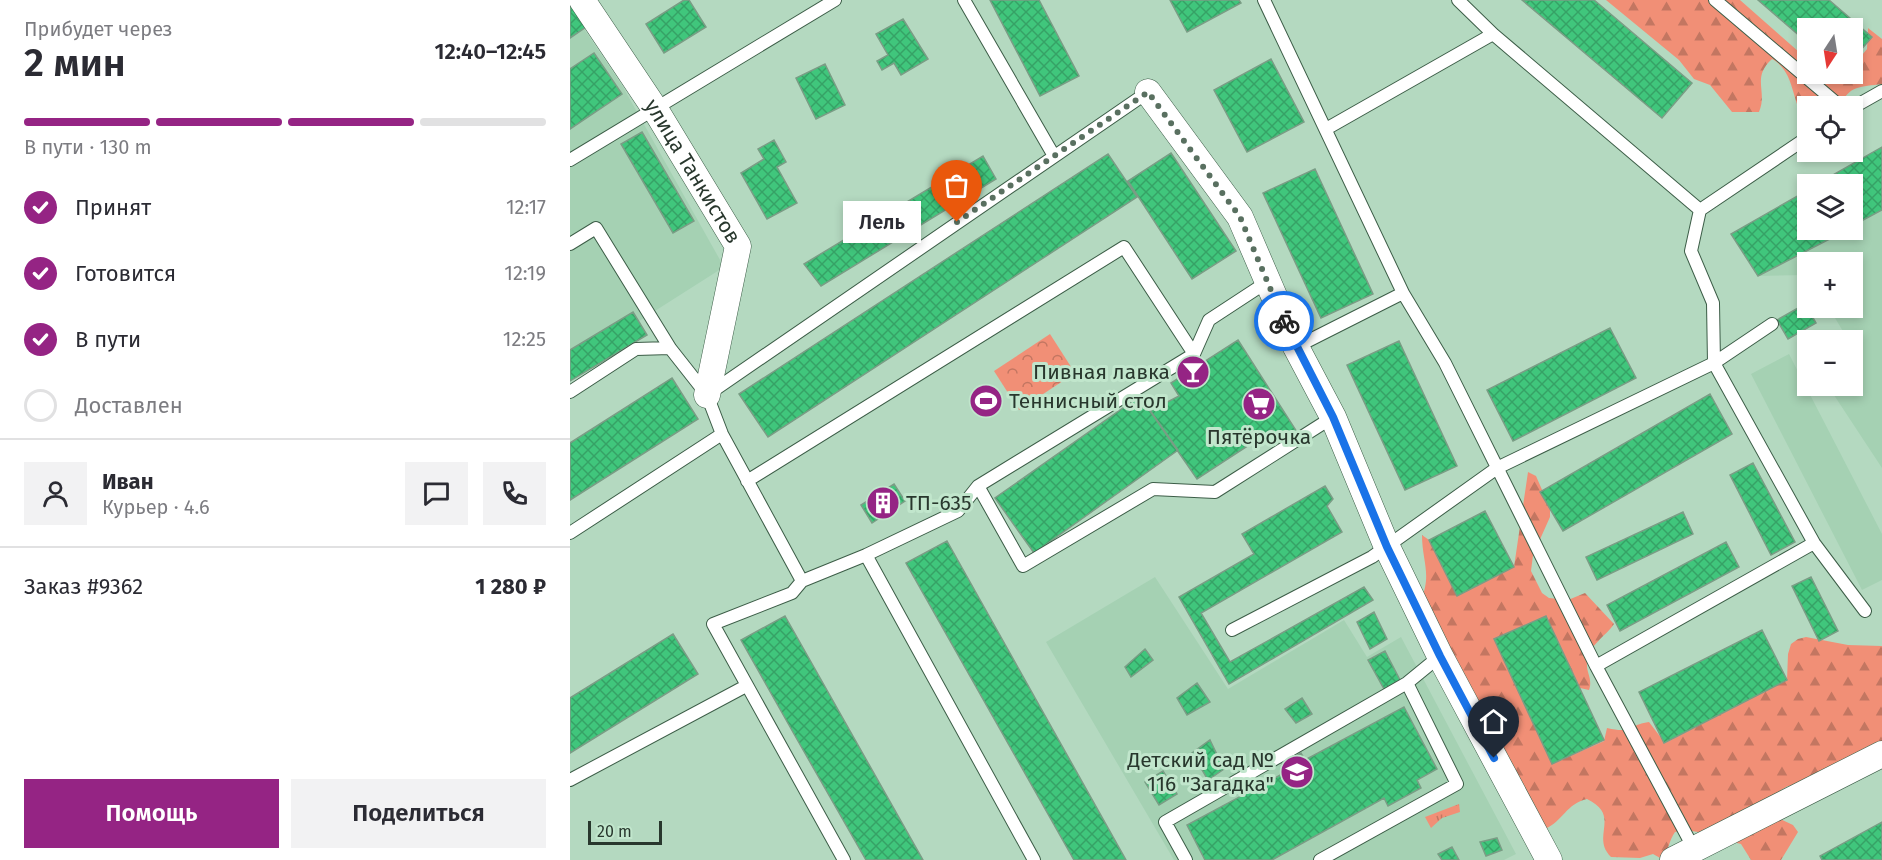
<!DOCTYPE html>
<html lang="ru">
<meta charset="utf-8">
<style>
:root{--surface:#fff;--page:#f2f2f3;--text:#2b2b33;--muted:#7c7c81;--line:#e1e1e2;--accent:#952484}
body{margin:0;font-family:"Fira Sans",sans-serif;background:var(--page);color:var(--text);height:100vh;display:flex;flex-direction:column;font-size:22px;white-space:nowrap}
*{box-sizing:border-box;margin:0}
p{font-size:20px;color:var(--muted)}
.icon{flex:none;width:33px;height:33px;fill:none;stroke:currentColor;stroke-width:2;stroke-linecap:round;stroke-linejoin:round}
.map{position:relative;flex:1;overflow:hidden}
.side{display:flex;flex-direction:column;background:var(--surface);width:570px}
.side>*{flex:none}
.needle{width:39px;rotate:192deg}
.tools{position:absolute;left:1227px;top:18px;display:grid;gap:12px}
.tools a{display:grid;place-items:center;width:66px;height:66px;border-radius:0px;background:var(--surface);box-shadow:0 3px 9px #0003;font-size:30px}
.scale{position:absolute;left:18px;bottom:15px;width:74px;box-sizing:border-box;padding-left:6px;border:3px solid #28372d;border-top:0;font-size:16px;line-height:21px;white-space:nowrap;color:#28372d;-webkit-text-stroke:4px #c1e6cc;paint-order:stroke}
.pin{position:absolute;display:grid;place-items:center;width:51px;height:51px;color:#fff;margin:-62px -26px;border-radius:50% 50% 50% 0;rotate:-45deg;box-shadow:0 0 6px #0007}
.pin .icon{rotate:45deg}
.courier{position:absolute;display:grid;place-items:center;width:60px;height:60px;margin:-30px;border:4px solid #1a73e8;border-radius:50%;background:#fff;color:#222;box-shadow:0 2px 8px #0007}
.bubble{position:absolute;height:42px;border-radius:0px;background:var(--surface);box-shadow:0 3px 9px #0003;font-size:20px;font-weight:600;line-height:42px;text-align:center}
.summary em{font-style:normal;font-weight:600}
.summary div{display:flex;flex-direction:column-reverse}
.summary{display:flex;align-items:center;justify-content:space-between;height:102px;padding:0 24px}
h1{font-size:39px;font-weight:600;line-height:45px}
.bar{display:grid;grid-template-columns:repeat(4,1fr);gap:9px 6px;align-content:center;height:72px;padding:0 24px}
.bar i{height:8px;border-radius:4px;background:var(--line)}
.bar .active{background:var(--accent)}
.bar p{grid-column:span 4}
.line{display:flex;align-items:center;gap:15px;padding:0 24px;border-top:2px solid var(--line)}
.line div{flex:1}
.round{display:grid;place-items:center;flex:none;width:63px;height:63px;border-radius:0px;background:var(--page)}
ol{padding:0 24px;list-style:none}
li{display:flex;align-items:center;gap:18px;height:66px}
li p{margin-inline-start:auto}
li .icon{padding:6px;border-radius:50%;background:var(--accent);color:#fff;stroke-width:4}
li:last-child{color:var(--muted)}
li i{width:33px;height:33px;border:3px solid var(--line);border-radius:50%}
.cta{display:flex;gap:12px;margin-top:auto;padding:12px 24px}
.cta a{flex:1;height:69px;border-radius:0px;background:var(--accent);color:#fff;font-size:24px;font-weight:600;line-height:69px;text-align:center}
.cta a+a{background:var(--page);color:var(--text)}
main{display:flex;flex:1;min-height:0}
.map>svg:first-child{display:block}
</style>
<main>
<section class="side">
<div class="summary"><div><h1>2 мин</h1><p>Прибудет через</p></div><em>12:40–12:45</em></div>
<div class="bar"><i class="active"></i><i class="active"></i><i class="active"></i><i></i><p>В пути · 130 m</p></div>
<ol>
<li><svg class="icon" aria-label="check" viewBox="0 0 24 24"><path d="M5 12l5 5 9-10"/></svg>Принят<p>12:17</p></li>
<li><svg class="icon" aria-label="check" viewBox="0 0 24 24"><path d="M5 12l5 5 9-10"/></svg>Готовится<p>12:19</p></li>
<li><svg class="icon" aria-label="check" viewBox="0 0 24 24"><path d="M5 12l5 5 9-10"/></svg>В пути<p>12:25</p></li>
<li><i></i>Доставлен</li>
</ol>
<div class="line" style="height:108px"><a class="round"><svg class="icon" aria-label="person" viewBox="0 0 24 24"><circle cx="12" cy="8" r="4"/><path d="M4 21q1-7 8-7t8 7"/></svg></a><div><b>Иван</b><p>Курьер · 4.6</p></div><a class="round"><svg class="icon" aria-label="chat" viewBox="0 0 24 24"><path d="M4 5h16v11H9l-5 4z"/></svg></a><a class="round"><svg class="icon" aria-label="phone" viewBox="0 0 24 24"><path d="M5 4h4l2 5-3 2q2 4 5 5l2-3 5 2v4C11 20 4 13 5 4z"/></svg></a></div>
<div class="line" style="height:78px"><div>Заказ #9362</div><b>1 280 ₽</b></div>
<div class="cta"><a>Помощь</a><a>Поделиться</a></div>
</section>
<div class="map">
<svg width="1312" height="860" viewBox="0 0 1312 860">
<defs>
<pattern id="grass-tufts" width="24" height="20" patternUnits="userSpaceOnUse" patternTransform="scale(1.5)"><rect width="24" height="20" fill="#f18f76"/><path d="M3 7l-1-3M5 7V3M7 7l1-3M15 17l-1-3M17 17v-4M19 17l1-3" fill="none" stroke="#c37661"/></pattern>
<pattern id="forest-firs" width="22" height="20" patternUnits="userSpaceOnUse" patternTransform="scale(1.5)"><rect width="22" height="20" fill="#f18f76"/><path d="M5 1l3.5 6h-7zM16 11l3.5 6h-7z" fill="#c37661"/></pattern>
<pattern id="park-crowns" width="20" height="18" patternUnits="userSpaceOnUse" patternTransform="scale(1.5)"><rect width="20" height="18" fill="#f18f76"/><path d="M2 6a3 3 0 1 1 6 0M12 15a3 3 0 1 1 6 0" fill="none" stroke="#c37661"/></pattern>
<pattern id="building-cross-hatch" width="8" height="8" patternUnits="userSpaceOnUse" patternTransform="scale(1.5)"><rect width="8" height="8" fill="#40c67c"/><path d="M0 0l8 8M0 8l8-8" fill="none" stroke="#36a266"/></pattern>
</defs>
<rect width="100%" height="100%" fill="#b4d9c0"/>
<path fill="#a5d1b3" d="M0,8L53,87L154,267L0,365Z
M1312,147V468L1258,386H1282V340H1265L1274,333L1259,308H1282V262H1238L1237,275L1188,276L1161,234L1237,190L1238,230H1282V184H1247Z
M1219,354L1312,534V580L1292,590L1181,374Z
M585,577L658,689L774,620L797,657L831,637L946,854L934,860H604L476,642Z"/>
<path fill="url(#grass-tufts)" d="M889,804L890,812L872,818L861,828L855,817Z"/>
<path fill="url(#forest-firs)" d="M1036,0H1170L1237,59L1238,74H1254L1266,84L1276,74H1282L1283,66L1297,49L1298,28L1312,39V84C1291,87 1279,85 1270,106H1238L1237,121C1220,104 1227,73 1202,59C1181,78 1198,91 1189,112H1162L1140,85L1124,79L1109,60Z
M958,472L966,476L980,508V517L963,555L961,571L972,593L979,598L998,600L1015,593L1044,624C1036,636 1017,647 1017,662C1016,673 1023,679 1019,690L1010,688L976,616L924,639L982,764L1034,741L1037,728C1063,734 1058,725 1079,722L1095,743L1217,680L1218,654L1221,644L1228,639L1236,637L1278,645L1312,646V743L1229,785L1218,786L1211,790L1200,804L1208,818L1223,825L1228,832L1211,860H1181L1171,844C1148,839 1128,827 1105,832C1099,841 1099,849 1092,859L1083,854L1070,858L1041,857C1020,836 1052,816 1017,799C997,803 992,822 975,829L851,600C862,574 852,561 852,535L859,540L887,596L944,567Z"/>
<path fill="url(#park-crowns)" d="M480,334L505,373L449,410L424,371Z"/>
<path fill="url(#building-cross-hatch)" stroke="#7a9d85" stroke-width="1.5" d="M114,0H119L136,27L94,53L76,24Z
M420,0H469L509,76L470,96Z
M600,0H669L671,3L617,32Z
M952,0H1024L1122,83L1092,118Z
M1188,0H1259L1302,37L1282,60V28H1238V43Z
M0,4L16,27L0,38Z
M333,19L358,59L331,75L324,63L312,70L307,61L318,55L306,34Z
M24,53L52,94L0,129V69Z
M701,59L734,122L677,152L644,90Z
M255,64L275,105L246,119L226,78Z
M72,132L124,221L103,233L51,144Z
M204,140L216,162L207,167L227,203L197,219L171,173L194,159L188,149Z
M1312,147V210L1282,226V184H1247Z
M601,153L666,251L622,279L558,181Z
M538,154L567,197L198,437L169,394Z
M413,156L426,179L251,286L234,264Z
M745,169L803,294L751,318L693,193Z
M1238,190V230H1277L1188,276L1161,234Z
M1235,304L1246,323L1218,339L1207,320Z
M63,312L77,335L0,381V350Z
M1040,328L1066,378L943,441L917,390Z
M668,340L727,432L710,443L702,430L627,479L580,411L609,396L601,383Z
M829,341L887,466L835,490L777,365Z
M102,378L128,419L0,500V443Z
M1140,394L1162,434L993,531L970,492Z
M570,396L608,450L464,553L425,498Z
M1183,463L1225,542L1201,555L1160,475Z
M324,484L335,501L302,523L291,505Z
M755,486L763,499L757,506L772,532L631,613L660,662L794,587L803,600L659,684L609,597L684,554L672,534Z
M915,511L944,567L887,596L859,540Z
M1113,512L1123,534L1027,580L1016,557Z
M377,541L556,860H504L336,563Z
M1156,542L1169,567L1050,631L1037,605Z
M1241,577L1268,631L1249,641L1222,586Z
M804,612L817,639L800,649L787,622Z
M215,616L353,860H296L224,734L171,640Z
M976,616L1034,740L982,764L924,639Z
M1192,630L1217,680L1094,743L1069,692Z
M103,634L128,674L0,753V698Z
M575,649L583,660L561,677L555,667Z
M815,651L830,680L814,689L798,660Z
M627,683L640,702L617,715L607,698Z
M732,698L742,714L726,723L715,709Z
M834,707L867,769L847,780L851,788L818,806L814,798L702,860H635L617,825L716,772L712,764L731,753L735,760Z
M640,740L654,769L638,780L622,753Z
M593,771L607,794L589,805L575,782Z
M1312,822V860H1252L1250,856Z
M927,838L932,850L916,856L910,842Z
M882,847L889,860H872L868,854Z"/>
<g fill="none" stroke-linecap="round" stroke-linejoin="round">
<defs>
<path id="service" d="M394,0L484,156
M694,0L833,293L875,363L1026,666L1124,849
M888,0L923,34L1130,210
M1145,0L1270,106
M1282,108L1312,91
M756,129L923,34
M1238,137L1130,210L1121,251L1143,303L1144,363L1244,543L1295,611
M0,160L265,0
M0,244L26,228L100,348
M726,347L833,293
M0,392L66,349L100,348L137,395L578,92
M137,395L152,434L232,581
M177,481L554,247L624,354
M408,486L453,566L583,489L645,492L763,417
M0,533L152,434
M296,555L464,860
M662,630L802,557L927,468L1144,363L1202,324
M1026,666L1244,543
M0,780L176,686
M274,860L143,624L222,593L232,581L296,555L388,511L408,486L624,354L639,320L697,282
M616,860L595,822L837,683L870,656
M750,860L887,784L837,683"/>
<g id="minor">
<path id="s1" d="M12,0L85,109L168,246L137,395"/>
<path d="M578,92L670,217L726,347L763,417L817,547L870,656L979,860"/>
<path d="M1103,860L1312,754"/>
</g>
</defs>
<use href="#service" stroke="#3c5d47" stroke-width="14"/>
<use href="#minor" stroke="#3c5d47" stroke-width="27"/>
<use href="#service" stroke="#fff" stroke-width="12"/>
<use href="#minor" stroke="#fff" stroke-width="26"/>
</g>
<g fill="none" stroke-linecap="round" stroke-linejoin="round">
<path stroke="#597060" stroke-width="6" stroke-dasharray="0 10.8" d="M387,222L578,92L670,217L714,321"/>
<path stroke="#1a73e8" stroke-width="8" d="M714,321L763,417L817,547L870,656L924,758"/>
</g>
<defs>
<symbol id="bar-disc" viewBox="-11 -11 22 22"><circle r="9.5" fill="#952484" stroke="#c1e6cc"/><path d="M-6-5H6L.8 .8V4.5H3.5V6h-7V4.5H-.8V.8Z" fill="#fff"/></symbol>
<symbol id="stadium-disc" viewBox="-11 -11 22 22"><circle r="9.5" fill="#952484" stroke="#c1e6cc"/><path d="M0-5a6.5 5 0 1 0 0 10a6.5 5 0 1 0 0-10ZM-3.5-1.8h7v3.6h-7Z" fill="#fff"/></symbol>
<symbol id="supermarket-disc" viewBox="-11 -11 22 22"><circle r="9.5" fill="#952484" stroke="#c1e6cc"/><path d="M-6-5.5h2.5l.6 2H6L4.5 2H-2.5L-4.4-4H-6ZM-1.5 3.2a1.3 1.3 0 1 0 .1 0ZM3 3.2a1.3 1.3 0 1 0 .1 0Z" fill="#fff"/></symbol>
<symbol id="building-disc" viewBox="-11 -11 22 22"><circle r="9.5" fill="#952484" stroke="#c1e6cc"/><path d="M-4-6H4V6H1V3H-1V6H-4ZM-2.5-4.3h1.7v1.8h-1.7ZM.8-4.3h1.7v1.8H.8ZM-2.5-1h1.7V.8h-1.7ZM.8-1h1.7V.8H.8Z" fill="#fff"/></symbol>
<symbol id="school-disc" viewBox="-11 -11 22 22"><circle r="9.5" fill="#952484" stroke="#c1e6cc"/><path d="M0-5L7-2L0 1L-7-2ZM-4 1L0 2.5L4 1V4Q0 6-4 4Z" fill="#fff"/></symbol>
</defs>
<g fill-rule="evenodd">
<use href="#bar-disc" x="604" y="353" width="38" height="38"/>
<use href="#stadium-disc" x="397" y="382" width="38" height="38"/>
<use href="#supermarket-disc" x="670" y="385" width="38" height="38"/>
<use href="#building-disc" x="294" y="484" width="38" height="38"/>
<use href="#school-disc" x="708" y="753" width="38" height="38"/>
</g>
<g text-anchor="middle" stroke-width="6" stroke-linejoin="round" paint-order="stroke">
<g font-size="21" fill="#28372d" stroke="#c1e6cc">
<text dy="7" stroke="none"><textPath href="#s1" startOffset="204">улица Танкистов</textPath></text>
</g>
<g font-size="21" fill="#28372d" stroke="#c1e6cc" text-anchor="end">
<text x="600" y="379">Пивная лавка</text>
<text x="439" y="408" text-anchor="start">Теннисный стол</text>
<text x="689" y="444" text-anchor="middle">Пятёрочка</text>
<text x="336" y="510" text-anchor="start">ТП-635</text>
<text x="704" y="767">Детский сад №<tspan x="704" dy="24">116 "Загадка"</tspan></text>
</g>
</g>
</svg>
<div class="tools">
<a><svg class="needle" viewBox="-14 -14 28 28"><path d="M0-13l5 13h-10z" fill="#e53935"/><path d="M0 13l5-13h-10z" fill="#7c7c81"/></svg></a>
<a><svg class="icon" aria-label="locate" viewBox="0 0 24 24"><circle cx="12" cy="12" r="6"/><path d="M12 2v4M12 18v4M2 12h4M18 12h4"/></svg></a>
<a><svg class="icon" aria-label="layers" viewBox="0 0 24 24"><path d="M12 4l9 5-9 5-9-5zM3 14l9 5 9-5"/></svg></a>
<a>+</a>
<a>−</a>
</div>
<div class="scale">20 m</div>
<div class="pin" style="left:387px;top:222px;background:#ea580c"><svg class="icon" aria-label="bag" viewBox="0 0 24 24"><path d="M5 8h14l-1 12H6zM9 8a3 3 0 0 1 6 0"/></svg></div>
<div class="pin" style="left:924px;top:758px;background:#1f2937"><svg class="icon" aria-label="home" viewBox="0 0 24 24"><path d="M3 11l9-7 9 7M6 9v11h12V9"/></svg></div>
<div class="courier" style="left:714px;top:321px"><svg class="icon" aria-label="bike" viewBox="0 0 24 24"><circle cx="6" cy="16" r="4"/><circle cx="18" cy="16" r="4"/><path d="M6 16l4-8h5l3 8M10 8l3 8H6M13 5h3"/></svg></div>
<div class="bubble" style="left:273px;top:201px;width:78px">Лель</div>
</div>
</main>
